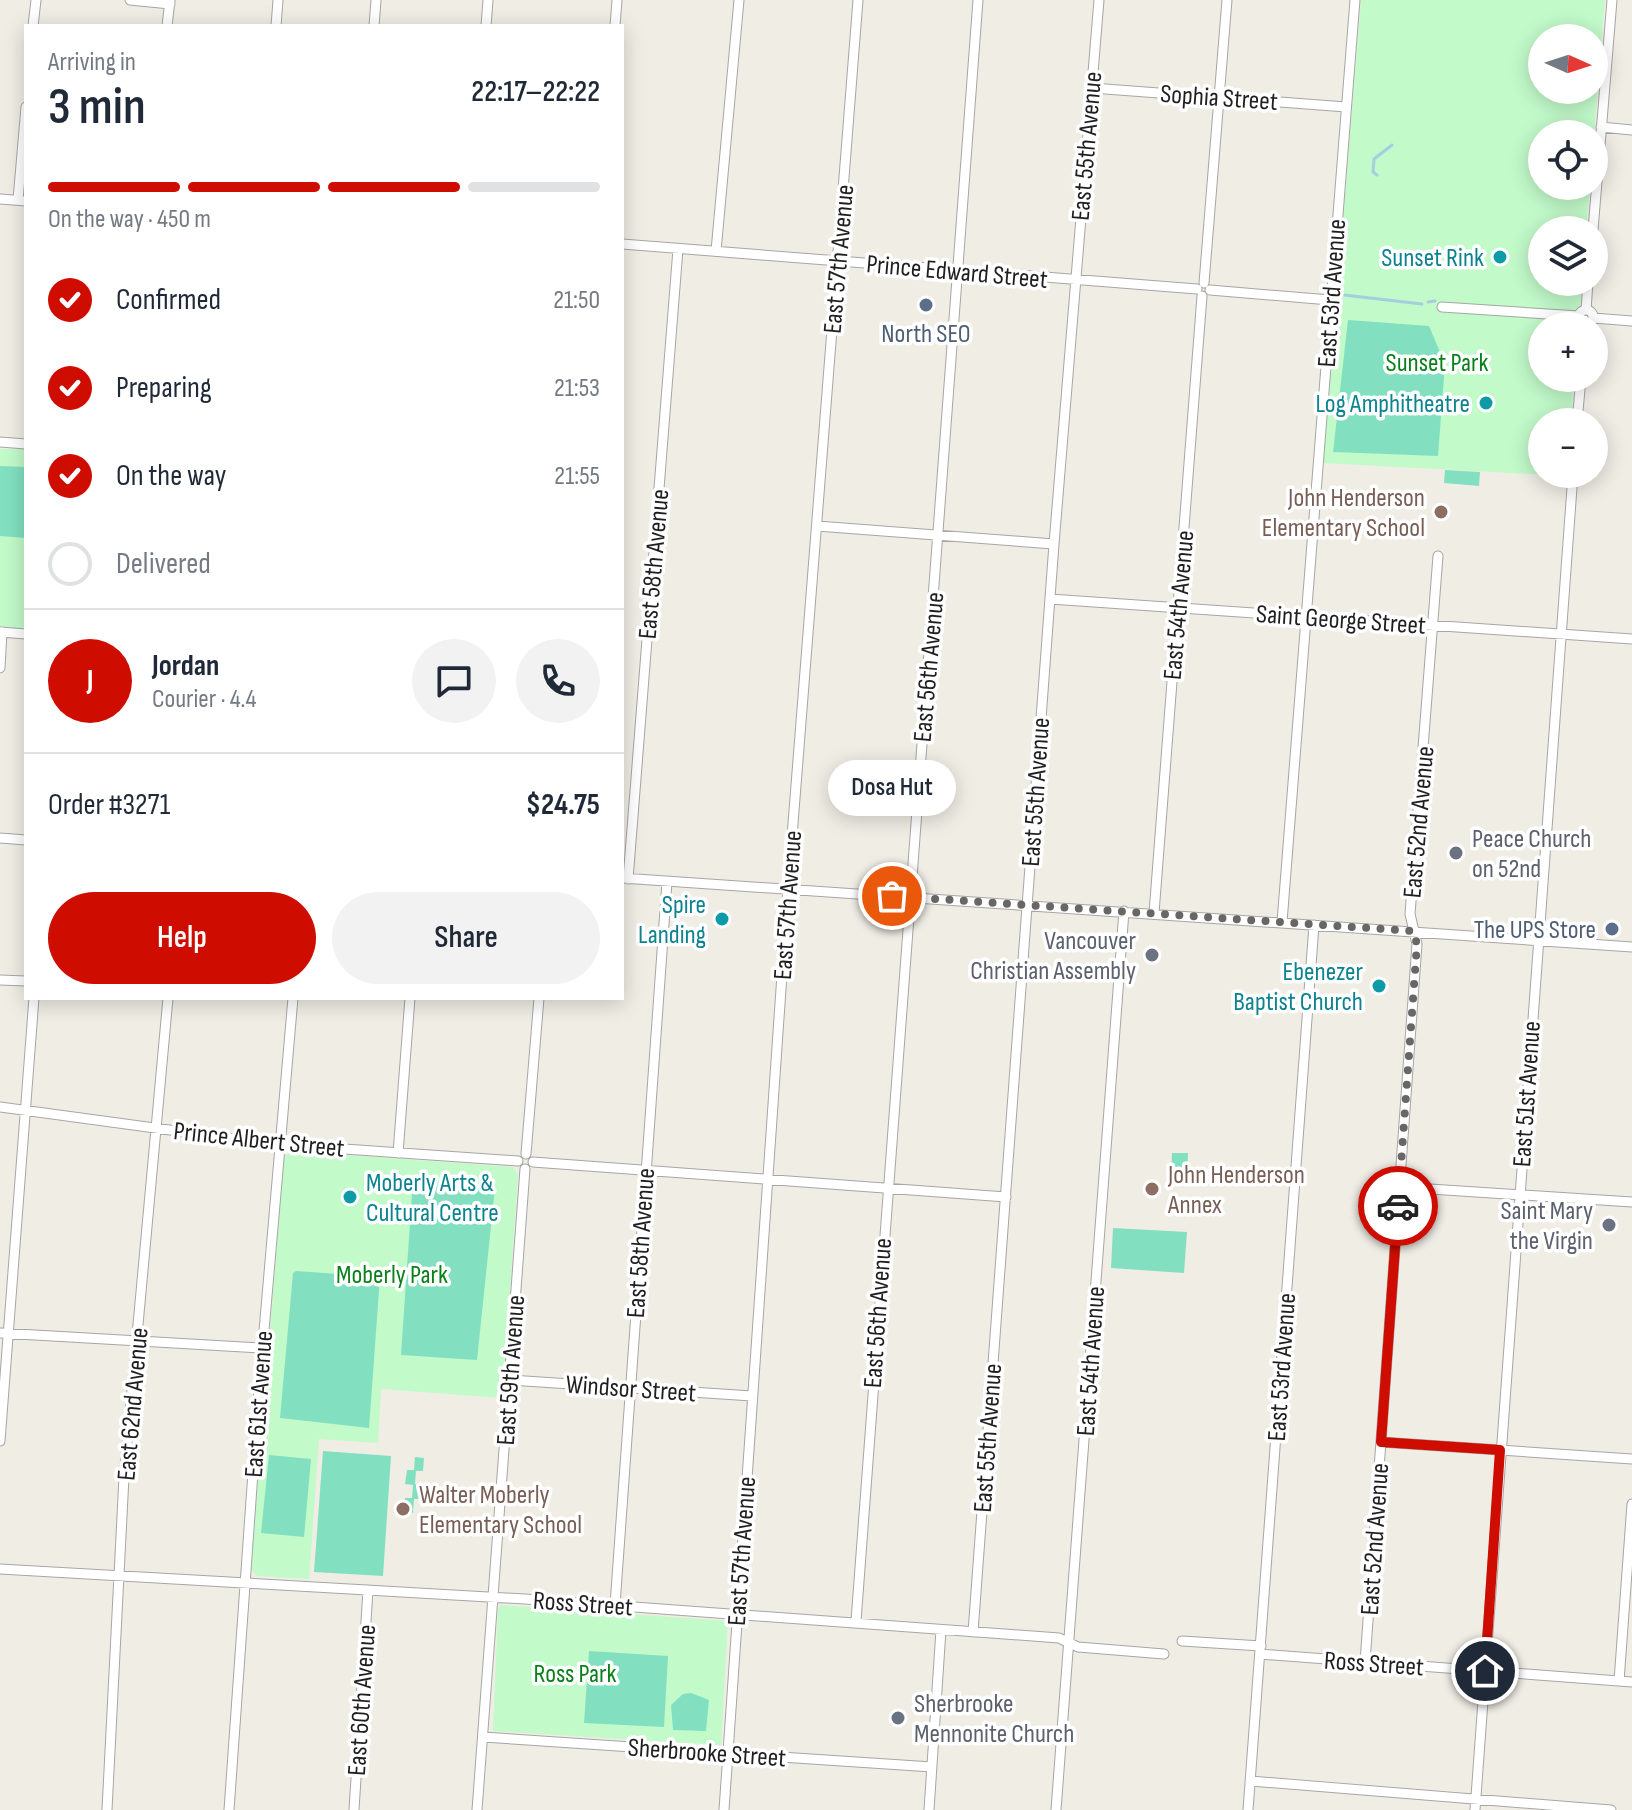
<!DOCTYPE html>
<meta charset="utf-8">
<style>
:root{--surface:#fff;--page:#f2f2f3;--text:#1f2937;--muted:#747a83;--line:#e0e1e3;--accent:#ce0c00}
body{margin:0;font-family:"Sofia Sans Condensed",sans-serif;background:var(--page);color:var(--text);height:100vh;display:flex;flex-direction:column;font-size:30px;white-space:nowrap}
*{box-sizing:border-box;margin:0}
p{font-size:26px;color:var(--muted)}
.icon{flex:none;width:44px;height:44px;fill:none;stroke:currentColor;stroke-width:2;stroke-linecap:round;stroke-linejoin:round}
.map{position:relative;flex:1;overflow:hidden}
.details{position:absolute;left:24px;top:24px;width:600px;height:976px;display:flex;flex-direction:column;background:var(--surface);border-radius:0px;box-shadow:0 4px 20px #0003}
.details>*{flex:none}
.needle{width:52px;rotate:93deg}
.buttons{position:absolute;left:1528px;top:24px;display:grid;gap:16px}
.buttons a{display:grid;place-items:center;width:80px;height:80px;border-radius:50%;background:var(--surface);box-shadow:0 4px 20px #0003;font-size:40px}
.pin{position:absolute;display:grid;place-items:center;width:68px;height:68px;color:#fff;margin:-34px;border:4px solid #fff;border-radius:50%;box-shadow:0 2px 8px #0007}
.courier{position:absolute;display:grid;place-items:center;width:80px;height:80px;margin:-40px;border:6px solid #ce0c00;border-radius:50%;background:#fff;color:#222;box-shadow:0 2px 10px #0007}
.bubble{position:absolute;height:56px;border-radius:28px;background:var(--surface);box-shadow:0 4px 20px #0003;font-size:26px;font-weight:600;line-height:56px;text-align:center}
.overview em{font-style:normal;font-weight:600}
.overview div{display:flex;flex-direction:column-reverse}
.overview{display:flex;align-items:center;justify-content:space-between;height:136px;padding:0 24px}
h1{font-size:52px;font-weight:600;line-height:60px}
.bar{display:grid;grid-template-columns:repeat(4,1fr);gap:12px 8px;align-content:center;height:96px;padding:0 24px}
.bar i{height:10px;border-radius:6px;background:var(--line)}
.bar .on{background:var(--accent)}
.bar p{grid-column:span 4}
.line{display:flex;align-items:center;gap:20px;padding:0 24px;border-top:2px solid var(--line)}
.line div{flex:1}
.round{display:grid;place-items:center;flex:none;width:84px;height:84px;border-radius:42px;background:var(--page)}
ol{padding:0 24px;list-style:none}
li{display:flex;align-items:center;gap:24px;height:88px}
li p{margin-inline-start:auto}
li .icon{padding:8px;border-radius:50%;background:var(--accent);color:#fff;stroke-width:4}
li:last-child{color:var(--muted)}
li i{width:44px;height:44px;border:4px solid var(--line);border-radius:50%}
.button{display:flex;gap:16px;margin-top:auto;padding:16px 24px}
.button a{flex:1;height:92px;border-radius:48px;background:var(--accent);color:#fff;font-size:32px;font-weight:600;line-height:92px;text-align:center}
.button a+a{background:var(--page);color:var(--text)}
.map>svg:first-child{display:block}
</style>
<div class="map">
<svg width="1632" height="1810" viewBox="0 0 1632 1810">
<rect width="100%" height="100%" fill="#f0ede5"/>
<path fill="#c2faca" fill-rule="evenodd" d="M1361,0H1605L1594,135L1542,134V186H1590L1586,230H1542V282H1582L1579,326H1542V378H1574L1571,422H1542V474L1566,476L1323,463ZM1542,38H1594V90H1542Z
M0,449H26V628H0Z
M291,1151L513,1167L518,1174L503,1394L501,1398L381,1389L378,1443L319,1439L309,1579L257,1576L251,1569L284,1157Z
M501,1605L728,1621L721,1745L493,1731L498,1609Z"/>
<path fill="#82e0c1" d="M1348,320L1429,326L1445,364L1438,456L1333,452Z
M0,466L26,467V538L0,536Z
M1445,470L1480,472L1479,486L1444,483Z
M1172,1153H1188L1187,1179L1171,1178Z
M413,1179L491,1183L495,1188L477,1360L401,1355Z
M1113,1228L1187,1232L1184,1273L1111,1268Z
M296,1271L380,1277L369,1428L280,1418L293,1273Z
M323,1451L391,1456L383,1576L314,1572Z
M269,1455L311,1459L304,1537L261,1533Z
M415,1457L424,1458L423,1471H416L415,1484L422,1485L421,1499H414L413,1513L404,1512L405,1498H412L413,1485L405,1484L407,1470H414Z
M589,1651L668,1656L664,1727L584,1723Z
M691,1693L709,1700L706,1731L673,1730L671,1705L683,1694Z"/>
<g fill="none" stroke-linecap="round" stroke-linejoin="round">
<path stroke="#a5cede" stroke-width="3" d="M1377,175L1373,172L1374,159L1392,145
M1344,295L1422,304
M1428,302L1435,301"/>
<defs>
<path id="minor" d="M130,0L170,4
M33,26L36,0
M167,26L170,0
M276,26L278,0
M374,26L376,0
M486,26L488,0
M615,26L617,0
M1092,88L1346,107
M1601,127L1632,130
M0,199L26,201
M18,200L26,107
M1593,230L1612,0
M622,244L1197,289
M716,251L739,0
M1204,283L1227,0
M1210,290L1330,300
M1442,307L1579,316
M1586,310L1588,282
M1579 317a7 7 0 1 1 14 0a7 7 0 1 1-14 0Z
M1593,318L1632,321
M1577,422L1581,378
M0,442L26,444
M817,526L1054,544
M1050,599L1632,639
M0,632L26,634
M0,668L2,632
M0,838L26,840
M622,878L1632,947
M628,879L678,249
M1154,913L1202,296
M1282,922L1355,0
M0,980L26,981
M0,1107L272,1144L518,1161
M398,1153L410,998
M526,1154L539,998
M533,1162L1006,1197
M1399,1187L1632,1202
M0,1333L262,1348
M510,1380L752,1396
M0,1441L34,998
M1381,1442L1632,1459
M0,1569L525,1599L1059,1638L1078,1647L1164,1654
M615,1605L667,882
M856,1621L978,0
M973,1632L1054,544L1099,0
M1182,1641L1261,1646
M1260,1654L1632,1682
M1365,1662L1417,944L1410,914L1438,556
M1619,1681L1632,1504
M483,1737L932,1767
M1250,1781L1611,1810
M107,1810L124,1477L168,998
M229,1810L259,1388L293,998
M354,1810L368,1590
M477,1810L525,1169
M724,1810L789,874L858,0
M929,1810L941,1630
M1056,1810L1124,911
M1248,1810L1314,925
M1475,1810L1573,474"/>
</defs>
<use href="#minor" stroke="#a6a6a6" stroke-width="11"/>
<use href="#minor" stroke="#fff" stroke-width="9"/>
</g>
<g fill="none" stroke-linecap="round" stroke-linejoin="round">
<path stroke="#686764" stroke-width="8" stroke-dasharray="0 14.4" d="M892,896L1413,931L1417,944L1398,1206"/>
<path stroke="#ce0c00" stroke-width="10" d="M1398,1206L1381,1442L1500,1450L1485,1671"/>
</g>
<g fill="#0f9aa8" stroke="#fff" stroke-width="3">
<circle cx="1500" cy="257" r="8"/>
<circle cx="1486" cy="403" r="8"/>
<circle cx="722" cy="919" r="8"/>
<circle cx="1379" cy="986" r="8"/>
<circle cx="350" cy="1197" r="8"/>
</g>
<g fill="#5c6f8a" stroke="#fff" stroke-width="3">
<circle cx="926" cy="305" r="8"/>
<circle cx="1612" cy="929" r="8"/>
</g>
<g fill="#8d6e63" stroke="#fff" stroke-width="3">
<circle cx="1441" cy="512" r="8"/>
<circle cx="1152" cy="1189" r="8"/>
<circle cx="403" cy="1509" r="8"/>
</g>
<g fill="#6b7280" stroke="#fff" stroke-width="3">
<circle cx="1456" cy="853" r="8"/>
<circle cx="1152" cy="955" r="8"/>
<circle cx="1609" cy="1225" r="8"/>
<circle cx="898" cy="1718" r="8"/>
</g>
<g text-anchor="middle" stroke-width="7" stroke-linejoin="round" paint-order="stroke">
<g font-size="26" fill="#1f1f1f" stroke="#fff">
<text transform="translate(1219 97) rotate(4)" y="9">Sophia Street</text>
<text transform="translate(1086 146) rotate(-85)" y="9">East 55th Avenue</text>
<text transform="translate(838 259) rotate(-85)" y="9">East 57th Avenue</text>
<text transform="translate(957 271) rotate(5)" y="9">Prince Edward Street</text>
<text transform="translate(1331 293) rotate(-86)" y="9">East 53rd Avenue</text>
<text transform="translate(653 564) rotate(-85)" y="9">East 58th Avenue</text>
<text transform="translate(1178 605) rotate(-85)" y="9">East 54th Avenue</text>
<text transform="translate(1341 619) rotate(4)" y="9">Saint George Street</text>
<text transform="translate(928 667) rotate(-85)" y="9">East 56th Avenue</text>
<text transform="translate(1035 792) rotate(-86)" y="9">East 55th Avenue</text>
<text transform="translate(1418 822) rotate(-85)" y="9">East 52nd Avenue</text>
<text transform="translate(787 905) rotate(-86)" y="9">East 57th Avenue</text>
<text transform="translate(1526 1094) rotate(-86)" y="9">East 51st Avenue</text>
<text transform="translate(259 1139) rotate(6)" y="9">Prince Albert Street</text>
<text transform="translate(640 1243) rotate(-86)" y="9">East 58th Avenue</text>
<text transform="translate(877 1313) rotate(-86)" y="9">East 56th Avenue</text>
<text transform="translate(1090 1361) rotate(-86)" y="9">East 54th Avenue</text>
<text transform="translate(1281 1367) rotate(-86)" y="9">East 53rd Avenue</text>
<text transform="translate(510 1370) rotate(-86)" y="9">East 59th Avenue</text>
<text transform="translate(631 1388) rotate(4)" y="9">Windsor Street</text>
<text transform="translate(132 1404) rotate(-85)" y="9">East 62nd Avenue</text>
<text transform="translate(258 1404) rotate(-86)" y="9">East 61st Avenue</text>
<text transform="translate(987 1438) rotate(-86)" y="9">East 55th Avenue</text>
<text transform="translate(1374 1539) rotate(-86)" y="9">East 52nd Avenue</text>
<text transform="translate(741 1551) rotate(-86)" y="9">East 57th Avenue</text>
<text transform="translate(583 1603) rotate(4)" y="9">Ross Street</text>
<text transform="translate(1374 1663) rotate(4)" y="9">Ross Street</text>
<text transform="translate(361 1700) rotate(-86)" y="9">East 60th Avenue</text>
<text transform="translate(707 1752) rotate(4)" y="9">Sherbrooke Street</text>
</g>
<g font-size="26" fill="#0d838f" stroke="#fff" text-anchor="end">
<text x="1484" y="266">Sunset Rink</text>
<text x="1470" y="412">Log Amphitheatre</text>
<text x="706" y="913">Spire<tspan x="706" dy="30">Landing</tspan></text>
<text x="1363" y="980">Ebenezer<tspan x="1363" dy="30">Baptist Church</tspan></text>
<text x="366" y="1191" text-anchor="start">Moberly Arts &amp;<tspan x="366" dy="30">Cultural Centre</tspan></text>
</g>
<g font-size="26" fill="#4e5e75" stroke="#fff">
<text x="926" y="342">North SEO</text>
<text x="1596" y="938" text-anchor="end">The UPS Store</text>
</g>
<g font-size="26" fill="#0a801b" stroke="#fff">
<text x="1437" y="371">Sunset Park</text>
<text x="392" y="1283">Moberly Park</text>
<text x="575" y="1682">Ross Park</text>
</g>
<g font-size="26" fill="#785e54" stroke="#fff" text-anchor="start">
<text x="1425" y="506" text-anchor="end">John Henderson<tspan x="1425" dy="30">Elementary School</tspan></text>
<text x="1168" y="1183">John Henderson<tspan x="1168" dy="30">Annex</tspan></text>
<text x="419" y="1503">Walter Moberly<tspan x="419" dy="30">Elementary School</tspan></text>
</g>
<g font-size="26" fill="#5b616d" stroke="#fff" text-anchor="start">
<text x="1472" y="847">Peace Church<tspan x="1472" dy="30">on 52nd</tspan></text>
<text x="1136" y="949" text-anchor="end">Vancouver<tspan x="1136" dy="30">Christian Assembly</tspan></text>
<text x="1593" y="1219" text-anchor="end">Saint Mary<tspan x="1593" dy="30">the Virgin</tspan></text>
<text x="914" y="1712">Sherbrooke<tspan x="914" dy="30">Mennonite Church</tspan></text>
</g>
</g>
</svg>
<div class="buttons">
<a><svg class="needle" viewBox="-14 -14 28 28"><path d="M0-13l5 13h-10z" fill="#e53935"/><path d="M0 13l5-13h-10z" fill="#747a83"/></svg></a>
<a><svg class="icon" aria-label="locate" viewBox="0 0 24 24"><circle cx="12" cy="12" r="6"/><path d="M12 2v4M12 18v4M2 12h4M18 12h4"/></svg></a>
<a><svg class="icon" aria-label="layers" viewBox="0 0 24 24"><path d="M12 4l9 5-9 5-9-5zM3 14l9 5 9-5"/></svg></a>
<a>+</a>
<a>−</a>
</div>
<div class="pin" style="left:892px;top:896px;background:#ea580c"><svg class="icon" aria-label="bag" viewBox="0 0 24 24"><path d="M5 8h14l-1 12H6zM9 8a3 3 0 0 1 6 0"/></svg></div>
<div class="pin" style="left:1485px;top:1671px;background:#1f2937"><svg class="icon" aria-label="home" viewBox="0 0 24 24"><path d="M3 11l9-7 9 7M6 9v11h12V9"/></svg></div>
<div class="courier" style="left:1398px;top:1206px"><svg class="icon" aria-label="car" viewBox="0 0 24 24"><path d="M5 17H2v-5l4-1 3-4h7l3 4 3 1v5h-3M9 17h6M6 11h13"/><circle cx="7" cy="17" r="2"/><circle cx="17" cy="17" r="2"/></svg></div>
<div class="bubble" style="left:828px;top:760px;width:128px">Dosa Hut</div>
<section class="details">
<div class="overview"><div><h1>3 min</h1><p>Arriving in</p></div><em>22:17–22:22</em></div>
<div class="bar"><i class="on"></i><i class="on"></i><i class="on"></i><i></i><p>On the way · 450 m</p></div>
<ol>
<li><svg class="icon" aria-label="check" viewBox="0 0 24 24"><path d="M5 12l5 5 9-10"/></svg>Confirmed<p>21:50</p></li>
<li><svg class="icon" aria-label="check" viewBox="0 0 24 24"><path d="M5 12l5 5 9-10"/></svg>Preparing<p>21:53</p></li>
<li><svg class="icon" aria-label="check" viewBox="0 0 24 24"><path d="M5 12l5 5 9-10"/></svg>On the way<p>21:55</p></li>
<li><i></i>Delivered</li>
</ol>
<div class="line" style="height:144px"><b class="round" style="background:var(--accent);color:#fff">J</b><div><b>Jordan</b><p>Courier · 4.4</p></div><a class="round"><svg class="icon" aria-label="chat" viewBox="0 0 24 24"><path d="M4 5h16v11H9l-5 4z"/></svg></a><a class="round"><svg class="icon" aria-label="phone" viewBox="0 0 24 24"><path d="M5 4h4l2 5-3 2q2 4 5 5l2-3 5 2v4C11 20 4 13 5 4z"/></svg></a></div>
<div class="line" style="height:104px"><div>Order #3271</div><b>$24.75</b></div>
<div class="button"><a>Help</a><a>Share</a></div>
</section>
</div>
